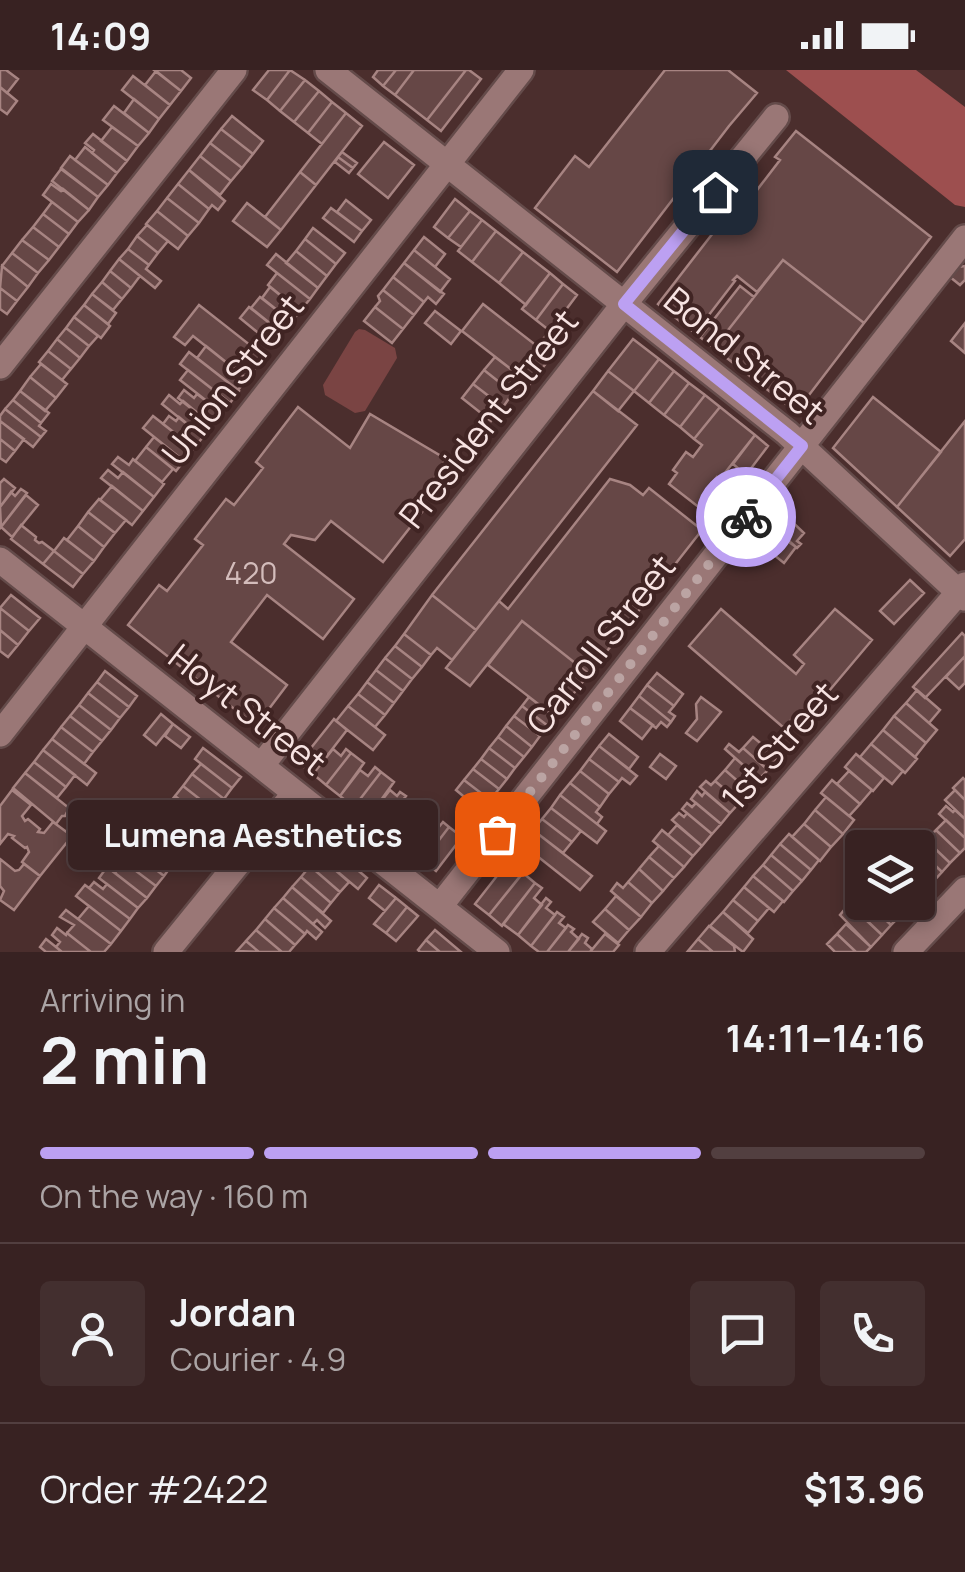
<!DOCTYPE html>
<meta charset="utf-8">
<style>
:root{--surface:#382222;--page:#432f2f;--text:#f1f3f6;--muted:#aba4a5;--line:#523f40;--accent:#bca0f2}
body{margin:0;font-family:Manrope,sans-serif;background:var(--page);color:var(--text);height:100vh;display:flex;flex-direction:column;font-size:38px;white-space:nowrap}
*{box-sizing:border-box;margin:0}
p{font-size:32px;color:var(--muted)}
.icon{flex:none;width:55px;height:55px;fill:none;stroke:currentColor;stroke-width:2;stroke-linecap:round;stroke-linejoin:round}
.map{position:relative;height:882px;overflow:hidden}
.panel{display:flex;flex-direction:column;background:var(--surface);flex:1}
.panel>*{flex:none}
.fabs{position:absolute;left:845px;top:760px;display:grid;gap:20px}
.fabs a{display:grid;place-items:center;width:90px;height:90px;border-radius:10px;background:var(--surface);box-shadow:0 5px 15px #0003,0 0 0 2px var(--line);font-size:50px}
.pin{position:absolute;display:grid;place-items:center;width:85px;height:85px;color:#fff;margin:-42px;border-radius:20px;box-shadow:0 5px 15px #0006}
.courier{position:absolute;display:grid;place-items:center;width:100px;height:100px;margin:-50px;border:8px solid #bca0f2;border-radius:50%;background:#fff;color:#222;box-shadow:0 2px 12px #0007}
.bubble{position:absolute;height:70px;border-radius:10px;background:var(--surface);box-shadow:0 5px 15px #0003,0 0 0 2px var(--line);font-size:32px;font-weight:700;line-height:70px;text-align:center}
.summary em{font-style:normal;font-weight:700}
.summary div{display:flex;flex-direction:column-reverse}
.summary{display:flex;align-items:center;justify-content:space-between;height:170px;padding:0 40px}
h1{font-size:65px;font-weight:700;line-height:75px}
.bar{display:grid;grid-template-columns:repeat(4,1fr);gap:15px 10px;align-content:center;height:120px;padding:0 40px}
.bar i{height:12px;border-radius:8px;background:var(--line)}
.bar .selected{background:var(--accent)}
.bar p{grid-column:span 4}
.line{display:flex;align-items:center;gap:25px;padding:0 40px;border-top:2px solid var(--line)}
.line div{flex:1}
.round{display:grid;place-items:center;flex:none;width:105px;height:105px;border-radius:10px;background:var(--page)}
.status{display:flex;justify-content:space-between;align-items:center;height:70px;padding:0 50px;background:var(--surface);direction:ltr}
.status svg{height:28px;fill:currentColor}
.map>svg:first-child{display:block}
</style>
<div class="status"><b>14:09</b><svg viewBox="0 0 49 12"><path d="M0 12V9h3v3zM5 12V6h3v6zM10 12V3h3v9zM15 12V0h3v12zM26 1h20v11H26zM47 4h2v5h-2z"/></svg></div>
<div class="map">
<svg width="965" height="882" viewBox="0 0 965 882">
<rect width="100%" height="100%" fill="#4b2e2d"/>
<path fill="#7a4443" d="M359,259L365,260L395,278L397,288L365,341L355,343L325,325L323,315L355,262Z"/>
<path fill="#9d4f4f" d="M786,0H916L965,37V137L955,135Z"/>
<path fill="#664746" stroke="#a78482" stroke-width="2.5" d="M0,0H6L18,9L7,23L0,17Z
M154,0H181L191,8L181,21Z
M269,0H290L267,30L253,20Z
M290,0L305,10L280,41L267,30Z
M378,0H396L383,16L373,7Z
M396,0H414L395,25L383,16Z
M414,0H466L427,50L395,25Z
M466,0H469L481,9L441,61L427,50Z
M665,0H728L757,23L729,56L617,202L535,138L575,86L589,97Z
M156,1L181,21L170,35L145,15Z
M133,6L170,35L159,49L122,20Z
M305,10L319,21L294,52L280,41Z
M0,17L17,31L7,44L0,39Z
M319,21L332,32L308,63L294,52Z
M134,29L159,49L149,63L124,43Z
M332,32L346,43L322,74L308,63Z
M114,36L149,63L138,76L103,50Z
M346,43L362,56L316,115L300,102Z
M232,46L263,71L253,84L221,59Z
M112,57L138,76L127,91L101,71Z
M221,59L253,84L242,98L210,73Z
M796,61L931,167L864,253L783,190L757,222L737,206L733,210L735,211L695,263L658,234L727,145L734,150L780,90L775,87Z
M93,64L127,91L117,103L92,83L94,80L85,73Z
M384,72L414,95L388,128L358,104Z
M210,73L242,98L231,111L200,86Z
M85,77L117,103L108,115L75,90Z
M342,82L357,93L353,98L338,87Z
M70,86L108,115L98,127L61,98Z
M200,86L231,111L220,125L189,100Z
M338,87L353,98L349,103L335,92Z
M61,99L98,127L89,140L52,111Z
M189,100L225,131L218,140L212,135L209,139L178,114Z
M300,102L316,115L281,160L265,147Z
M51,114L61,121L63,119L89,140L78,152L43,125Z
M178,114L209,139L199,153L167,128Z
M167,128L199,153L188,166L157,141Z
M455,129L470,141L448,168L434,157Z
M346,130L371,150L362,161L337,142Z
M52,132L78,152L69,164L43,144Z
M247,133L281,160L267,177L233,151Z
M331,138L362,161L354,172L323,148Z
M157,141L188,166L178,179L146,154Z
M470,141L482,150L461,177L448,168Z
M43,144L69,164L59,177L33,157Z
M482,150L496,161L472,192L458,181Z
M147,155L168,171L158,183L137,166Z
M33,157L59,177L49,190L22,170Z
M313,158L345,183L336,194L305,169Z
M496,161L523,182L499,213L472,192Z
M137,166L158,183L149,195L128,179Z
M424,167L445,184L435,197L414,180Z
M305,169L336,194L327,206L296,181Z
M22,170L49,190L38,203L12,183Z
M128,179L149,195L146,199L161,211L155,218L119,189Z
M414,180L450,209L440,222L404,193Z
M296,181L327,206L318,218L286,193Z
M523,182L550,203L526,235L499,213Z
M12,183L38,203L28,217L2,196Z
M276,184L318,218L310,229L267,195Z
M119,189L140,206L131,218L110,201Z
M783,190L864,253L796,342L714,278Z
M404,193L444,224L436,234L428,227L424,232L393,207Z
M2,196L28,217L17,231L0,218Z
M965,196V210L960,215L950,207L958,197Z
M110,201L131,218L122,229L102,212Z
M277,203L310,229L300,241L268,215Z
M550,203L563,214L536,250L522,239Z
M393,207L424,232L414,245L383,220Z
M102,212L122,229L113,240L92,224Z
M563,214L577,225L550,261L536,250Z
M740,216L754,227L714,278L700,267Z
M270,217L300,241L292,252L262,228Z
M0,218L17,231L7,244L0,239Z
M383,220L414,245L403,259L375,237L380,231L378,226Z
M92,224L116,243L108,254L84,235Z
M260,227L292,252L282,263L251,238Z
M483,234L551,287L530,314L462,261Z
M84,235L110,256L101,268L74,247Z
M199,235L264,286L247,309L193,266L185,275L174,267Z
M249,237L282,263L273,275L240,248Z
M375,237L403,259L392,273L364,251Z
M435,241L461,261L451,274L425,253Z
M74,247L98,266L89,276L66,258Z
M965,253V283L951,271Z
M66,258L89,276L80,288L57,269Z
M551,259L564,269L551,287L537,277Z
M57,269L80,288L71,299L48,281Z
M633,269L659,289L634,321L608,301Z
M206,276L247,309L238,320L197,288Z
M48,281L71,299L62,310L39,292Z
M189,282L239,321L230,333L180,294Z
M495,287L524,309L513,323L484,300Z
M659,289L674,301L649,333L634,321Z
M41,294L67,314L56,328L30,307Z
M188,300L230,333L222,343L180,310Z
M484,300L513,323L503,337L473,314Z
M608,301L634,321L618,341L593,321Z
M674,301L689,313L664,345L649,333Z
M30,307L56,328L45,341L20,321Z
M689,313L705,325L680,357L664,345Z
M473,314L503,337L491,351L462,328Z
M184,320L194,328L197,324L222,343L212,355L178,328Z
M20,321L49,343L41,353L13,330Z
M593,321L637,355L476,560L432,525Z
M169,325L180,334L183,331L212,355L203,367L162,334Z
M705,325L720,337L694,369L680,357Z
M873,327L941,382L897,437L833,378Z
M13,330L41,353L39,356L46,361L41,367L5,339Z
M298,337L350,378L370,344L446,389L420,432L426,437L383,492L331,451L315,470L291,465L284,474L354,529L323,569L267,525L231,572L287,615L256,656L128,555L159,515L167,521L203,475L195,469L226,429L234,435L263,398L256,392Z
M720,337L755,365L720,409L717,407L707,419L722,430L718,436L722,439L714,449L669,414L677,403L673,400L686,382L693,387L702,375L694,369Z
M5,339L41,367L33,377L0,351V346Z
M153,346L194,378L184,391L143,358Z
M169,346L176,351L179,347L203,367L194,378L163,354Z
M0,351L24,369L15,381L0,369Z
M965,351V469L950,486L897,437Z
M755,365L768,376L746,405L733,394Z
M154,367L184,391L176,401L146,377Z
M0,369L15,381L6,392L0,388Z
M146,377L173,399L162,412L135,391Z
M118,387L129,395L133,389L164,414L154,427L112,394Z
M108,400L118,408L123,402L154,427L143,441L101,408Z
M4,409L15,418L0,437V413Z
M610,409L630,415L643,425L649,418L702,460L589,604L522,551L470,616L446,598L499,531L508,539Z
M112,416L143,441L132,455L100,430Z
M21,419L27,423L1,457L0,437L11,422L15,426Z
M26,425L38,435L12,467L1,457Z
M99,429L126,450L115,463L88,442Z
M88,442L115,463L104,477L78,456Z
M783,443L804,463L797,471L801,474L797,478L772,456Z
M21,455L36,467L35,470L39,473L42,472L54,481L43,494L11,469Z
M78,456L104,477L94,491L67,470Z
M770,459L796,477L784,493L759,473Z
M64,468L94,491L83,504L54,481Z
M54,481L83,504L73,517L43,494Z
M910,510L924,523L894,554L880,541Z
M11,525L40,548L29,561L0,538Z
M432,525L476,560L452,590L437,578L431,585L404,564Z
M0,538L29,561L18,575L0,560Z
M721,539L796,604L804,594L794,585L835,539L872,570L818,634L820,635L807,650L798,642L784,658L689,576Z
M522,551L589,604L555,647L488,595Z
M0,560L18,575L8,587L0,581Z
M962,563L965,566V586L925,628L913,617Z
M404,564L431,585L422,597L395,576Z
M395,576L422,597L412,609L385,588Z
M965,586V613L959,619L946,607Z
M385,588L412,609L403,621L376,600Z
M376,600L403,621L394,633L367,612Z
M105,601L137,626L129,637L97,612Z
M657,603L683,624L674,636L647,615Z
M97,612L129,637L120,648L88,623Z
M367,612L394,633L385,645L358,624Z
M647,615L674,636L669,642L675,646L671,652L639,626Z
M917,620L940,640L929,653L906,633Z
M88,623L120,648L111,660L79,635Z
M358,624L385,645L375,657L348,636Z
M639,626L671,652L667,657L661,652L656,658L630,638Z
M529,627L555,647L548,656L522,636Z
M701,627L721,642L697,671L686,663L697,649L696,634Z
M906,633L937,660L926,673L894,646Z
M79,635L111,660L102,671L70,646Z
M348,636L385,665L373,680L336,651Z
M522,636L548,656L540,666L514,646Z
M630,638L653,655L642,669L620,651Z
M161,644L173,654L156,675L144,665Z
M70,646L102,671L93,682L61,657Z
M514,646L540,666L532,677L506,656Z
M894,646L926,673L915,687L883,660Z
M334,649L347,660L313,704L299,693Z
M173,654L190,667L181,678L165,666Z
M506,656L532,677L524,687L498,667Z
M61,657L93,682L84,694L52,669Z
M883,660L917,689L905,703L871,674Z
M609,664L638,687L629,699L599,676Z
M498,667L524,687L515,698L489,678Z
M753,667L778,688L768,700L743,678Z
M52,669L96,703L87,715L43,680Z
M729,674L739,682L743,678L768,700L759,709L725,679Z
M871,674L903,701L892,714L860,687Z
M599,676L637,706L630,714L622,708L619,712L589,689Z
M203,678L241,707L232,718L195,689Z
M489,678L515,698L507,709L481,689Z
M333,679L341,686L346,679L351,683L326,715L313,704Z
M43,680L75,705L66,717L34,692Z
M351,683L364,693L340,726L326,715Z
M660,684L676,696L666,709L650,697Z
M856,684L884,708L873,721L845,697Z
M735,688L759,709L749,721L725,700Z
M481,689L507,709L499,719L473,699Z
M589,689L619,712L609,724L580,701Z
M34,692L66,717L57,728L25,703Z
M201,694L232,718L224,729L192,704Z
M375,697L381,702L354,737L340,726L360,700L368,706Z
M473,699L499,719L490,730L464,710Z
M725,700L749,721L740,732L715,711Z
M580,701L609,724L600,737L570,713Z
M849,701L872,720L860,734L837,714Z
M381,702L394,712L368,748L354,737Z
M25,703L69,738L65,746H62L56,754L13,718Z
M192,704L224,729L215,741L183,716Z
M963,708L965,710V730L953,718Z
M464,710L490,730L481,741L456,720Z
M832,710L860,734L849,746L821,723Z
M706,711L711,715L715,711L740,732L730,743L700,717Z
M570,713L600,737L596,742L602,747L597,754L560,725Z
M183,716L215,741L207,751L175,726Z
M12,720L31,735L22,746L25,751L28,749L40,759L38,762L44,763L53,752L72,766L40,806L22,792L29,782L27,777L25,778L12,768L14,766L8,764L0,774V736Z
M390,720L397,726L400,722L406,726L381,758L368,748Z
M955,720L965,730V749L945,730Z
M697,721L702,726L705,722L730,743L721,754L691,729Z
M560,725L606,761L597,773L551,738Z
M175,726L207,751L198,762L166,737Z
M826,727L854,750L843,764L815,740Z
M403,730L411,736L416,730L421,735L395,769L381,758Z
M469,731L481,741L470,755L458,745Z
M687,733L692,737L696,733L721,754L712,764L682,739Z
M946,736L953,742L955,740L965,749V768L939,744Z
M166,737L198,762L190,773L158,748Z
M551,738L581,761L572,772L542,749Z
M427,739L435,745L408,779L395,769L417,741L422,745Z
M815,740L843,764L831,777L804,754Z
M679,743L684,747L687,743L712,764L702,776L672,750Z
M158,748L190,773L181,784L149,760Z
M542,749L572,772L563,783L533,760Z
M946,750L965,768V778L960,783L936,760Z
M430,752L438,758L443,752L449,757L423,791L408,779Z
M143,754L181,784L172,795L134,765Z
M804,754L831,777L820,791L792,767Z
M677,755L702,776L693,786L668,765Z
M449,757L462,767L436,801L423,791Z
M533,760L592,806L580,820L522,774Z
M662,760L693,786L684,797L653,771Z
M936,760L960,783L950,793L926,770Z
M133,764L172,795L164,806L124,775Z
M789,764L819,790L811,800L780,774Z
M926,770L950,793L942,802L918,779Z
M522,774L537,785L489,845L475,834Z
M780,774L811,800L802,811L771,785Z
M328,775L367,808L358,819L319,786Z
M659,776L684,797L674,808L649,787Z
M918,779L942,802L931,814L918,801Z
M132,781L164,806L156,816L124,792Z
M771,785L802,811L793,821L763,795Z
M319,786L349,812L340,822L310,796Z
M649,787L674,808L663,821L639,799Z
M0,789L15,801L19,800L24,794L40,806L14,840L0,830L4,821L0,816Z
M124,792L156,816L147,828L115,803Z
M763,795L793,821L784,832L753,806Z
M310,796L340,822L331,833L301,807Z
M107,797L147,828L138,838L99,808Z
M639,799L663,821L652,833L628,812Z
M918,801L931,814L921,824L918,821Z
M523,803L535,813L502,856L489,845Z
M753,806L783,831L774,842L744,817Z
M301,807L331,833L323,843L292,817Z
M94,812L103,819L107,814L138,838L130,849L89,818Z
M628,812L652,833L641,847L611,821L617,813L623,818Z
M535,813L542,818L534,828L542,835L518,865L503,854Z
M85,815L130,849L121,861L76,826Z
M379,815L396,828L385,841L369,828Z
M292,817L331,851L325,858L317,850L313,854L283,828Z
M744,817L769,838L758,851L733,830Z
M616,826L641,847L629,860L605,839Z
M283,828L322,862L316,869L307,861L305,864L274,838Z
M396,828L407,837L386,863L374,854Z
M546,828L551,832L546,838L555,845L531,876L518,865Z
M733,830L758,851L748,863L723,842Z
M867,832L891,855L882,865L858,842Z
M867,832H888L901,845L891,855Z
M888,832H908L911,835L901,845Z
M849,834L882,865L871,877L840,845Z
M89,836L121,861L111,874L78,849Z
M407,837L418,846L396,871L386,863Z
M274,838L305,864L295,875L265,849Z
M605,839L629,860L618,873L593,852Z
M66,840L111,874L104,882H91L67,863L74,855L60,847Z
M557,842L564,847L559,853L566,858L547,882H539L531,876Z
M723,842L753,869L743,882L710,856Z
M265,849L295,875L289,882H282L256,860Z
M846,854L871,877L866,882H856L837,864Z
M568,855L574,859L571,862L579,869L568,882H547Z
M709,856L734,876L735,882H713L698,869Z
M57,858L66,865L67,863L91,882H62L56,877L60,872L52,865Z
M256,860L282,882H259L246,871Z
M435,860L461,882H440L426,870Z
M582,864L588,868L585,873L592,879L590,882H568Z
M605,864L619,875L613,882H590Z
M837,864L856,882H835L827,874Z
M46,869L56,877L62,882H46L40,877Z
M698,869L713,882L688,881Z
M426,870L440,882H420L418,880Z
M246,871L259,882L237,881Z"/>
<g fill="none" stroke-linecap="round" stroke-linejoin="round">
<defs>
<path id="minor" d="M328,0L787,363L965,528
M0,296L234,0
M0,490L497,882
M0,664L521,0
M261,696L624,234L776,47
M440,836L965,168
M166,882L295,723
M648,882L965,515
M906,882L965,820"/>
</defs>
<use href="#minor" stroke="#644b4a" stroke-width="30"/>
<use href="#minor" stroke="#9a7776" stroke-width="25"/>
</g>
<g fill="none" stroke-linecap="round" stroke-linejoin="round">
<path stroke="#bba4a3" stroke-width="10" stroke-dasharray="0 18" d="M497,764L746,447"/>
<path stroke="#bca0f2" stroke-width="12" d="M715,122L624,234L802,376L746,447"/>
</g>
<g text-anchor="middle" stroke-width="8" stroke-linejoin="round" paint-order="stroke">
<g font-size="30" fill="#d3bcbb">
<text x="251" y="514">420</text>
</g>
<g font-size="35" fill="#f7e3e2" stroke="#402423">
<text transform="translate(744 286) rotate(39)" y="12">Bond Street</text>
<text transform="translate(233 310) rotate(-52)" y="12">Union Street</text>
<text transform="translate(489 349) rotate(-52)" y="12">President Street</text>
<text transform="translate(601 575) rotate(-52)" y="12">Carroll Street</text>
<text transform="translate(247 640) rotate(38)" y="12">Hoyt Street</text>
<text transform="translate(780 676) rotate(-49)" y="12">1st Street</text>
</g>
</g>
</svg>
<div class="fabs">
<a><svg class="icon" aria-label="layers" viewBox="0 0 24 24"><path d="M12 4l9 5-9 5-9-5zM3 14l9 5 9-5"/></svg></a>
</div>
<div class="pin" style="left:497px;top:764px;background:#ea580c"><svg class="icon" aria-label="bag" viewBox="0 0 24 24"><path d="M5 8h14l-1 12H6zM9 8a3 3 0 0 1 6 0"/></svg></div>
<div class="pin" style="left:715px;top:122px;background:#1f2937"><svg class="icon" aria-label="home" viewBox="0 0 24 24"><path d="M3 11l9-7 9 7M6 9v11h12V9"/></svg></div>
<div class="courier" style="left:746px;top:447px"><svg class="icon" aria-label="bike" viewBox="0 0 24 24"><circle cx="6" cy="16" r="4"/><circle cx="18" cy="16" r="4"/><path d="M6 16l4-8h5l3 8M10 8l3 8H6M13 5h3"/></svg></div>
<div class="bubble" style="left:68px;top:730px;width:370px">Lumena Aesthetics</div>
</div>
<section class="panel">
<div class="summary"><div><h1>2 min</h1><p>Arriving in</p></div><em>14:11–14:16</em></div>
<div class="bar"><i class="selected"></i><i class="selected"></i><i class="selected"></i><i></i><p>On the way · 160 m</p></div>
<div class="line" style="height:180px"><a class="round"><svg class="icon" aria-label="person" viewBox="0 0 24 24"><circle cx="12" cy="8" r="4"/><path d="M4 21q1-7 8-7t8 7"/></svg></a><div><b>Jordan</b><p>Courier · 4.9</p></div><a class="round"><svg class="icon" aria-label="chat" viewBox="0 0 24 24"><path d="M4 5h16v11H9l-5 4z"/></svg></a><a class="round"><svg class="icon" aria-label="phone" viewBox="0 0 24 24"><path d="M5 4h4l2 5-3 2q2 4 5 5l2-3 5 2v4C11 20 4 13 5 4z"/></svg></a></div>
<div class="line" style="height:130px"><div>Order #2422</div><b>$13.96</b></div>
</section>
